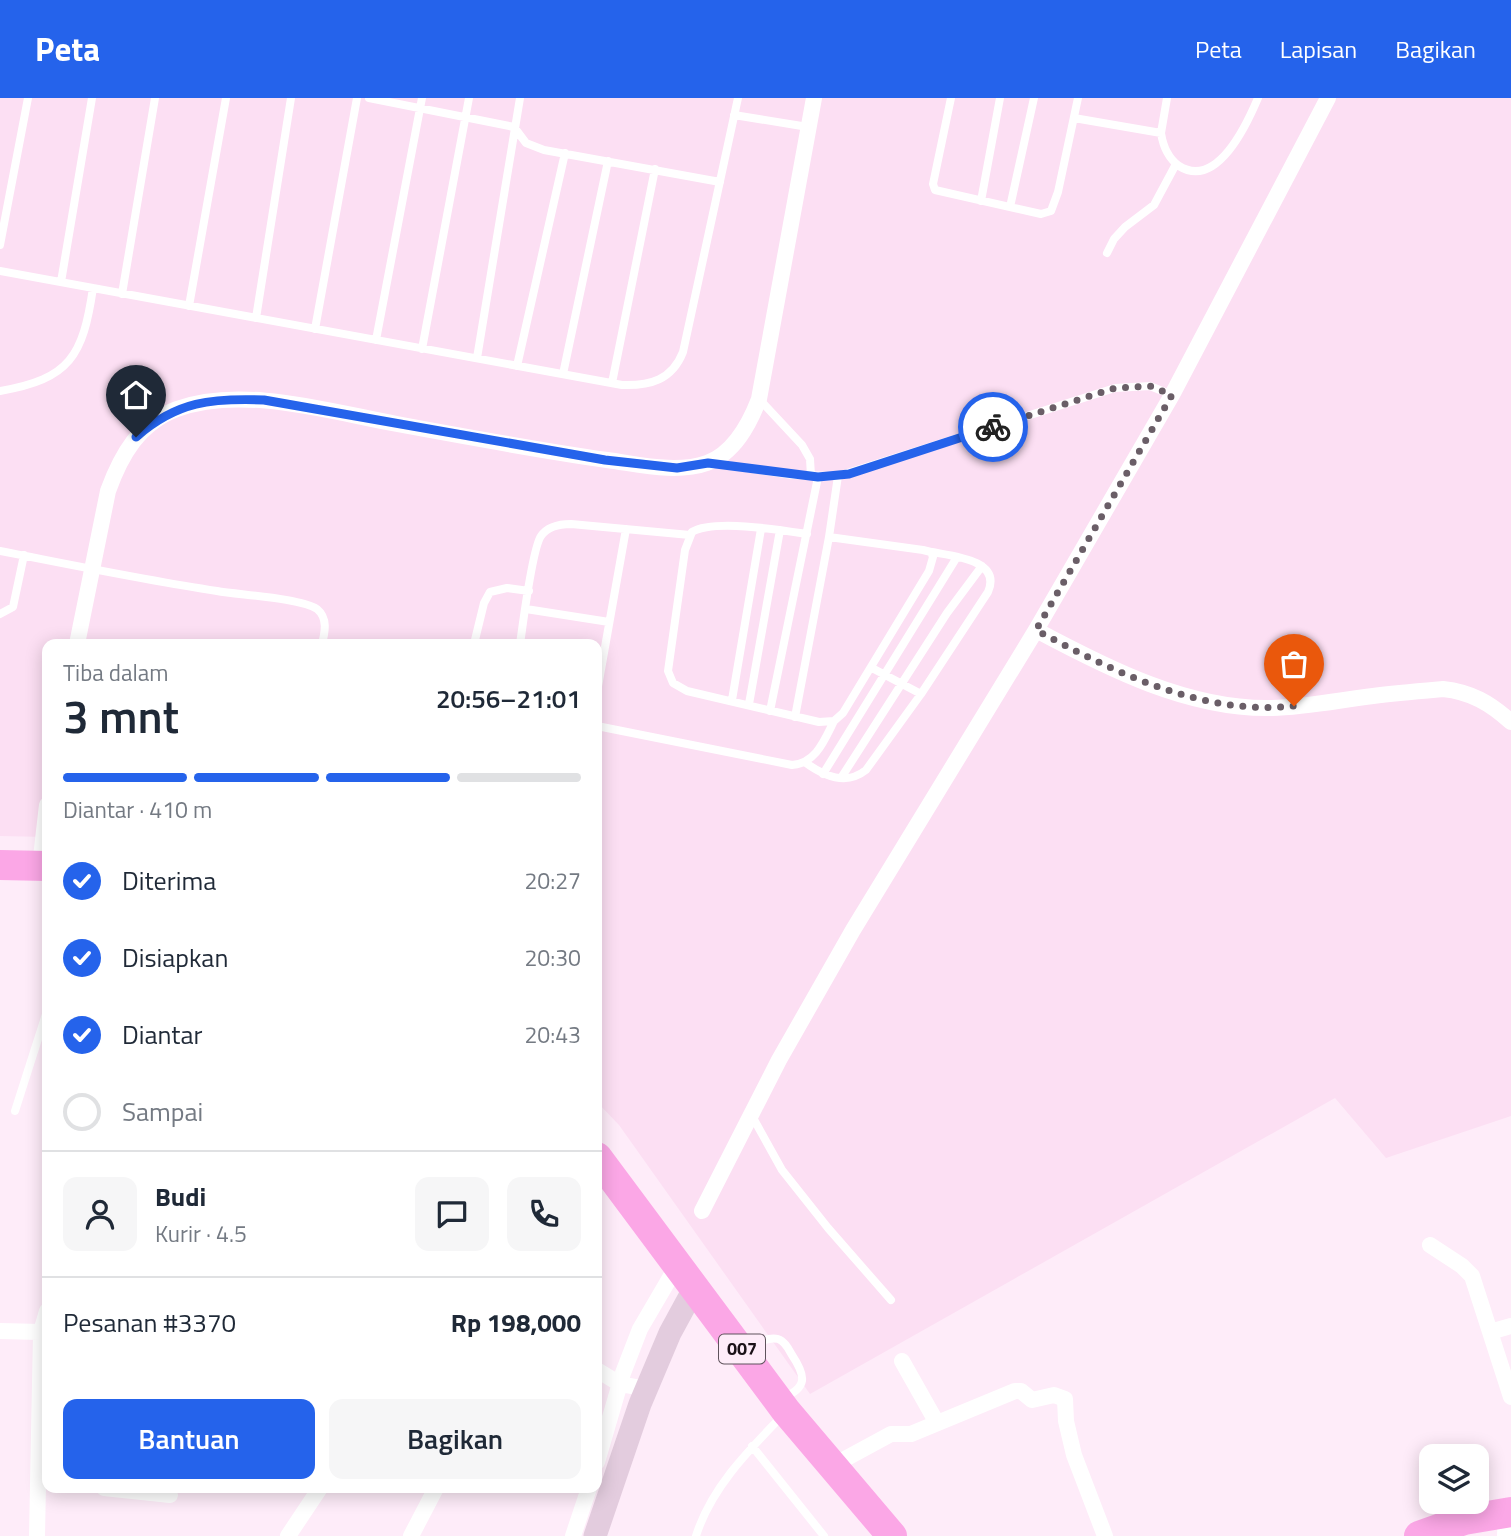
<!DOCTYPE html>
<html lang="id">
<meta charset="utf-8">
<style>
:root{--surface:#fff;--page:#f6f6f7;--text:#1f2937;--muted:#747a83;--line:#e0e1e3;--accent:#2563eb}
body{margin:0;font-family:"Titillium Web",sans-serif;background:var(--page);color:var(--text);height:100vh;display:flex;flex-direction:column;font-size:26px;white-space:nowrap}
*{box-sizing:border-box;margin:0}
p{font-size:23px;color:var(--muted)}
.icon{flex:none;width:38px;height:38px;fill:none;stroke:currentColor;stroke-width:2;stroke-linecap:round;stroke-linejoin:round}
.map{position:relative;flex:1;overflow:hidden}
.side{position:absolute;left:42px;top:541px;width:560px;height:854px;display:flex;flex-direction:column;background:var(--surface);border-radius:14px;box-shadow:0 4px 18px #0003}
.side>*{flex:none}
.tools{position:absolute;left:1419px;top:1346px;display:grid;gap:14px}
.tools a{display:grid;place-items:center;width:70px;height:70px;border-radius:14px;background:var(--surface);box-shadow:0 4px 18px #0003;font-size:35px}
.pin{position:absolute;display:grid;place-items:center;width:60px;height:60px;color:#fff;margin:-72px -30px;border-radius:50% 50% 50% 0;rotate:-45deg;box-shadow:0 0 7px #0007}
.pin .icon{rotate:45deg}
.courier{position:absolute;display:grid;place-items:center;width:70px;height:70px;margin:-35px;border:5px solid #2563eb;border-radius:50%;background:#fff;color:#222;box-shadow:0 2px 9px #0007}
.overview em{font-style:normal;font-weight:600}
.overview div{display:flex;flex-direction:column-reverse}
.overview{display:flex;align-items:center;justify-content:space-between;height:119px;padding:0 21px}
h1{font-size:46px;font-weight:600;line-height:52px}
.bar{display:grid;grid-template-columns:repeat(4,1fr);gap:10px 7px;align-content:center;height:84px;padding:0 21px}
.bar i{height:9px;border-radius:5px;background:var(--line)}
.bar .selected{background:var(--accent)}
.bar p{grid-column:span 4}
.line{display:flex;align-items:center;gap:18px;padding:0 21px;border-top:2px solid var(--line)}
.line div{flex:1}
.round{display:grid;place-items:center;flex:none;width:74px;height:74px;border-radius:14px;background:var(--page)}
ol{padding:0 21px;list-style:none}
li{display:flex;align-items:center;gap:21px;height:77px}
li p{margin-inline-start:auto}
li .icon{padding:7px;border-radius:50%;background:var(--accent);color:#fff;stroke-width:4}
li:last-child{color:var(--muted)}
li i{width:38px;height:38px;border:4px solid var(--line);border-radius:50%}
.cta{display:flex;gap:14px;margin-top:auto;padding:14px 21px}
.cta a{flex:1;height:80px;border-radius:14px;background:var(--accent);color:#fff;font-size:28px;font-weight:600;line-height:80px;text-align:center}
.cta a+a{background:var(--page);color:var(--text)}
header{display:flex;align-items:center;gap:42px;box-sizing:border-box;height:98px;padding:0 35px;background:var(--accent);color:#fff}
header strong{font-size:33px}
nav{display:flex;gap:38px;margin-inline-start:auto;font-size:24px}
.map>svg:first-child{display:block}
</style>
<header>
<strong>Peta</strong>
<nav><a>Peta</a><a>Lapisan</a><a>Bagikan</a></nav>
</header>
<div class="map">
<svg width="1511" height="1438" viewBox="0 0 1511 1438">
<rect width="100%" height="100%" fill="#feecf9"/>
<path fill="#fcdff3" d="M0,0H1511V1018L1386,1060L1335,1000L810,1296L619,1027L597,1004V546H47V739L0,738Z"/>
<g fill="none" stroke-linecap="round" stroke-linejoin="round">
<path stroke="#fff" stroke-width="8" d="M369,0L514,29L526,45L544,52L720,84
M951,0L933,86L935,92L1041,116L1051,113L1058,94L1078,0
M734,17L808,29
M1074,20L1161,35L1167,0
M1161,35C1163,48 1168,60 1179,68C1217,92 1247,26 1258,0
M981,103L1000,0
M1010,109L1034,0
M0,147L28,0
M1107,155L1114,141L1125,129L1154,107L1176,66
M0,173L622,287C650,288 672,282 683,254L738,0
M61,184L92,0
M122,196L155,0
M189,208L226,0
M256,220L291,0
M315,231L357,0
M376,242L422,0
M422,251L469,0
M477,260L520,0
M517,268L565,55
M563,276L608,63
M612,285L655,71
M0,293C70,281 83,258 93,190
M759,301L802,347L810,361L811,378
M712,365L792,377L838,378L1115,290L1150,288L1172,297
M807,436C781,432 714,421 692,434L685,452L668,573L673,585L687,593L819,624L834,623L843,615L929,473L933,459L931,454L923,452L829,439
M0,453C72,467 144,482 217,493C239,497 300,500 317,511C328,520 325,534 322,546
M526,511L609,524
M0,516L13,509L24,457
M474,546L484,505L490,494L507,490L529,493
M520,546C523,526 532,451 541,438C548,428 560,426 571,426L690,437
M872,570L921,596L988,494C1002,462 953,458 932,454
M597,594L626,431
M732,602L761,431
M749,606L780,432
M770,613L818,379
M795,619L829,439L838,378
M597,628L792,667C816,665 824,643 834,623
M806,665C824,678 846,688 866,672L921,596
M823,676L957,459
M841,680L947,515L982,468
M15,1013L47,913
M752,1018L782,1072L828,1130L891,1202
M746,1252C755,1247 767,1238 778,1241C785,1243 789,1252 792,1257C806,1278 808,1290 782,1300
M752,1348L824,1438
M696,1438C711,1390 748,1353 782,1318"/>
<path stroke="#fff" stroke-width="16" d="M1036,532C1107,570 1189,612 1272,610C1306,609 1340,602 1373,598C1396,595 1420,593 1443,591C1471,594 1490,605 1511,624
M77,546L108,393C121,357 139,325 177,311C242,287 331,314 397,326C467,339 537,352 607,362C638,366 676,376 707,365C734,355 749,327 759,301L814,0
M40,768L47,707
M702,1113L779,962L853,832L1036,532L1172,297L1328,0
M1430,1147L1462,1168L1472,1178L1511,1299
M0,1233L41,1234
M1490,1234L1511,1228
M902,1263L937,1325
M597,1272L620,1286L647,1291
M597,1364L623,1275L640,1231L678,1166
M832,1368L891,1336H911L1015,1293H1021L1032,1302L1054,1297L1065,1301L1066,1323L1074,1357L1105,1438
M104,1390L170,1397
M37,1438L41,1234L47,1213
M288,1438L320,1390
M411,1438L436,1390
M573,1438L589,1390
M1505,1438L1506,1415"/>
<path stroke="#e3ccde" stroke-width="23" d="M595,1438L640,1306L670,1235L695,1189"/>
<path stroke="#fba7e6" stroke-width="30" d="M0,767L47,768
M597,1059L786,1313L892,1438
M1419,1438L1464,1422L1511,1414"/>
</g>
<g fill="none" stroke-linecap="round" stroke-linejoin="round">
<path stroke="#6a5e67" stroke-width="7" stroke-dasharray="0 12.6" d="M993,329L1115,290L1150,288L1172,297L1036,532C1114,574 1202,618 1294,608"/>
<path stroke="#2563eb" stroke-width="9" d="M136,339C177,303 212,300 264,302L605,362L677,370L708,365L818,379L849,376L993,329"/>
</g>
<g text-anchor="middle" stroke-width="7" stroke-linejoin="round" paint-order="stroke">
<rect fill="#feecf9" stroke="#5f535c" stroke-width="2" x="719" y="1236.5" width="46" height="29" rx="5"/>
<g font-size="18" font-weight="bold" fill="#1b1118">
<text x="742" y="1257">007</text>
</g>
</g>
</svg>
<div class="tools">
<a><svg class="icon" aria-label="layers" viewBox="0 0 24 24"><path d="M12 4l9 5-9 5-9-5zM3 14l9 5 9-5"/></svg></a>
</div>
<div class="pin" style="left:1294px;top:608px;background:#ea580c"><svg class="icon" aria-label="bag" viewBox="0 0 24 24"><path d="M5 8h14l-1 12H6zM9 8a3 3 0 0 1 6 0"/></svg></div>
<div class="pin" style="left:136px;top:339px;background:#1f2937"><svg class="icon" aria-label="home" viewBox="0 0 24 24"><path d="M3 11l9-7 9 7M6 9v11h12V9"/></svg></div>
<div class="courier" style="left:993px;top:329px"><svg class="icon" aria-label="bike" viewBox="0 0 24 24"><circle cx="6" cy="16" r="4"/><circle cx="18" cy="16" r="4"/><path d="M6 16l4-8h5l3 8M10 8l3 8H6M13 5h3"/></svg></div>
<section class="side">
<div class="overview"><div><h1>3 mnt</h1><p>Tiba dalam</p></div><em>20:56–21:01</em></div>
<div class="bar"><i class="selected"></i><i class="selected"></i><i class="selected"></i><i></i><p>Diantar · 410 m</p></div>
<ol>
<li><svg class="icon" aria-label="check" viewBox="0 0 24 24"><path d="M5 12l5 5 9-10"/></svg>Diterima<p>20:27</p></li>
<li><svg class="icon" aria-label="check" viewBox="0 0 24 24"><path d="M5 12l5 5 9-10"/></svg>Disiapkan<p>20:30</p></li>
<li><svg class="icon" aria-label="check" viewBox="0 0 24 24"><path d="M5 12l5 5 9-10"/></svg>Diantar<p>20:43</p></li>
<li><i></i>Sampai</li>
</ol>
<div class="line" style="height:126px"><a class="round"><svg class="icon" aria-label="person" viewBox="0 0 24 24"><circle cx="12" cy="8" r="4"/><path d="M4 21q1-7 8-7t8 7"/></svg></a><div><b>Budi</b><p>Kurir · 4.5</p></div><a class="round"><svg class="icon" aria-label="chat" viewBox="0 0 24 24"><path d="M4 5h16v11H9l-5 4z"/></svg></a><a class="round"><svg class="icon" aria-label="phone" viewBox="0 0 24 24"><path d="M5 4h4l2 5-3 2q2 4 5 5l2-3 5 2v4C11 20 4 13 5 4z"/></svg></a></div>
<div class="line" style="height:91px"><div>Pesanan #3370</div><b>Rp 198,000</b></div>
<div class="cta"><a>Bantuan</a><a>Bagikan</a></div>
</section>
</div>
